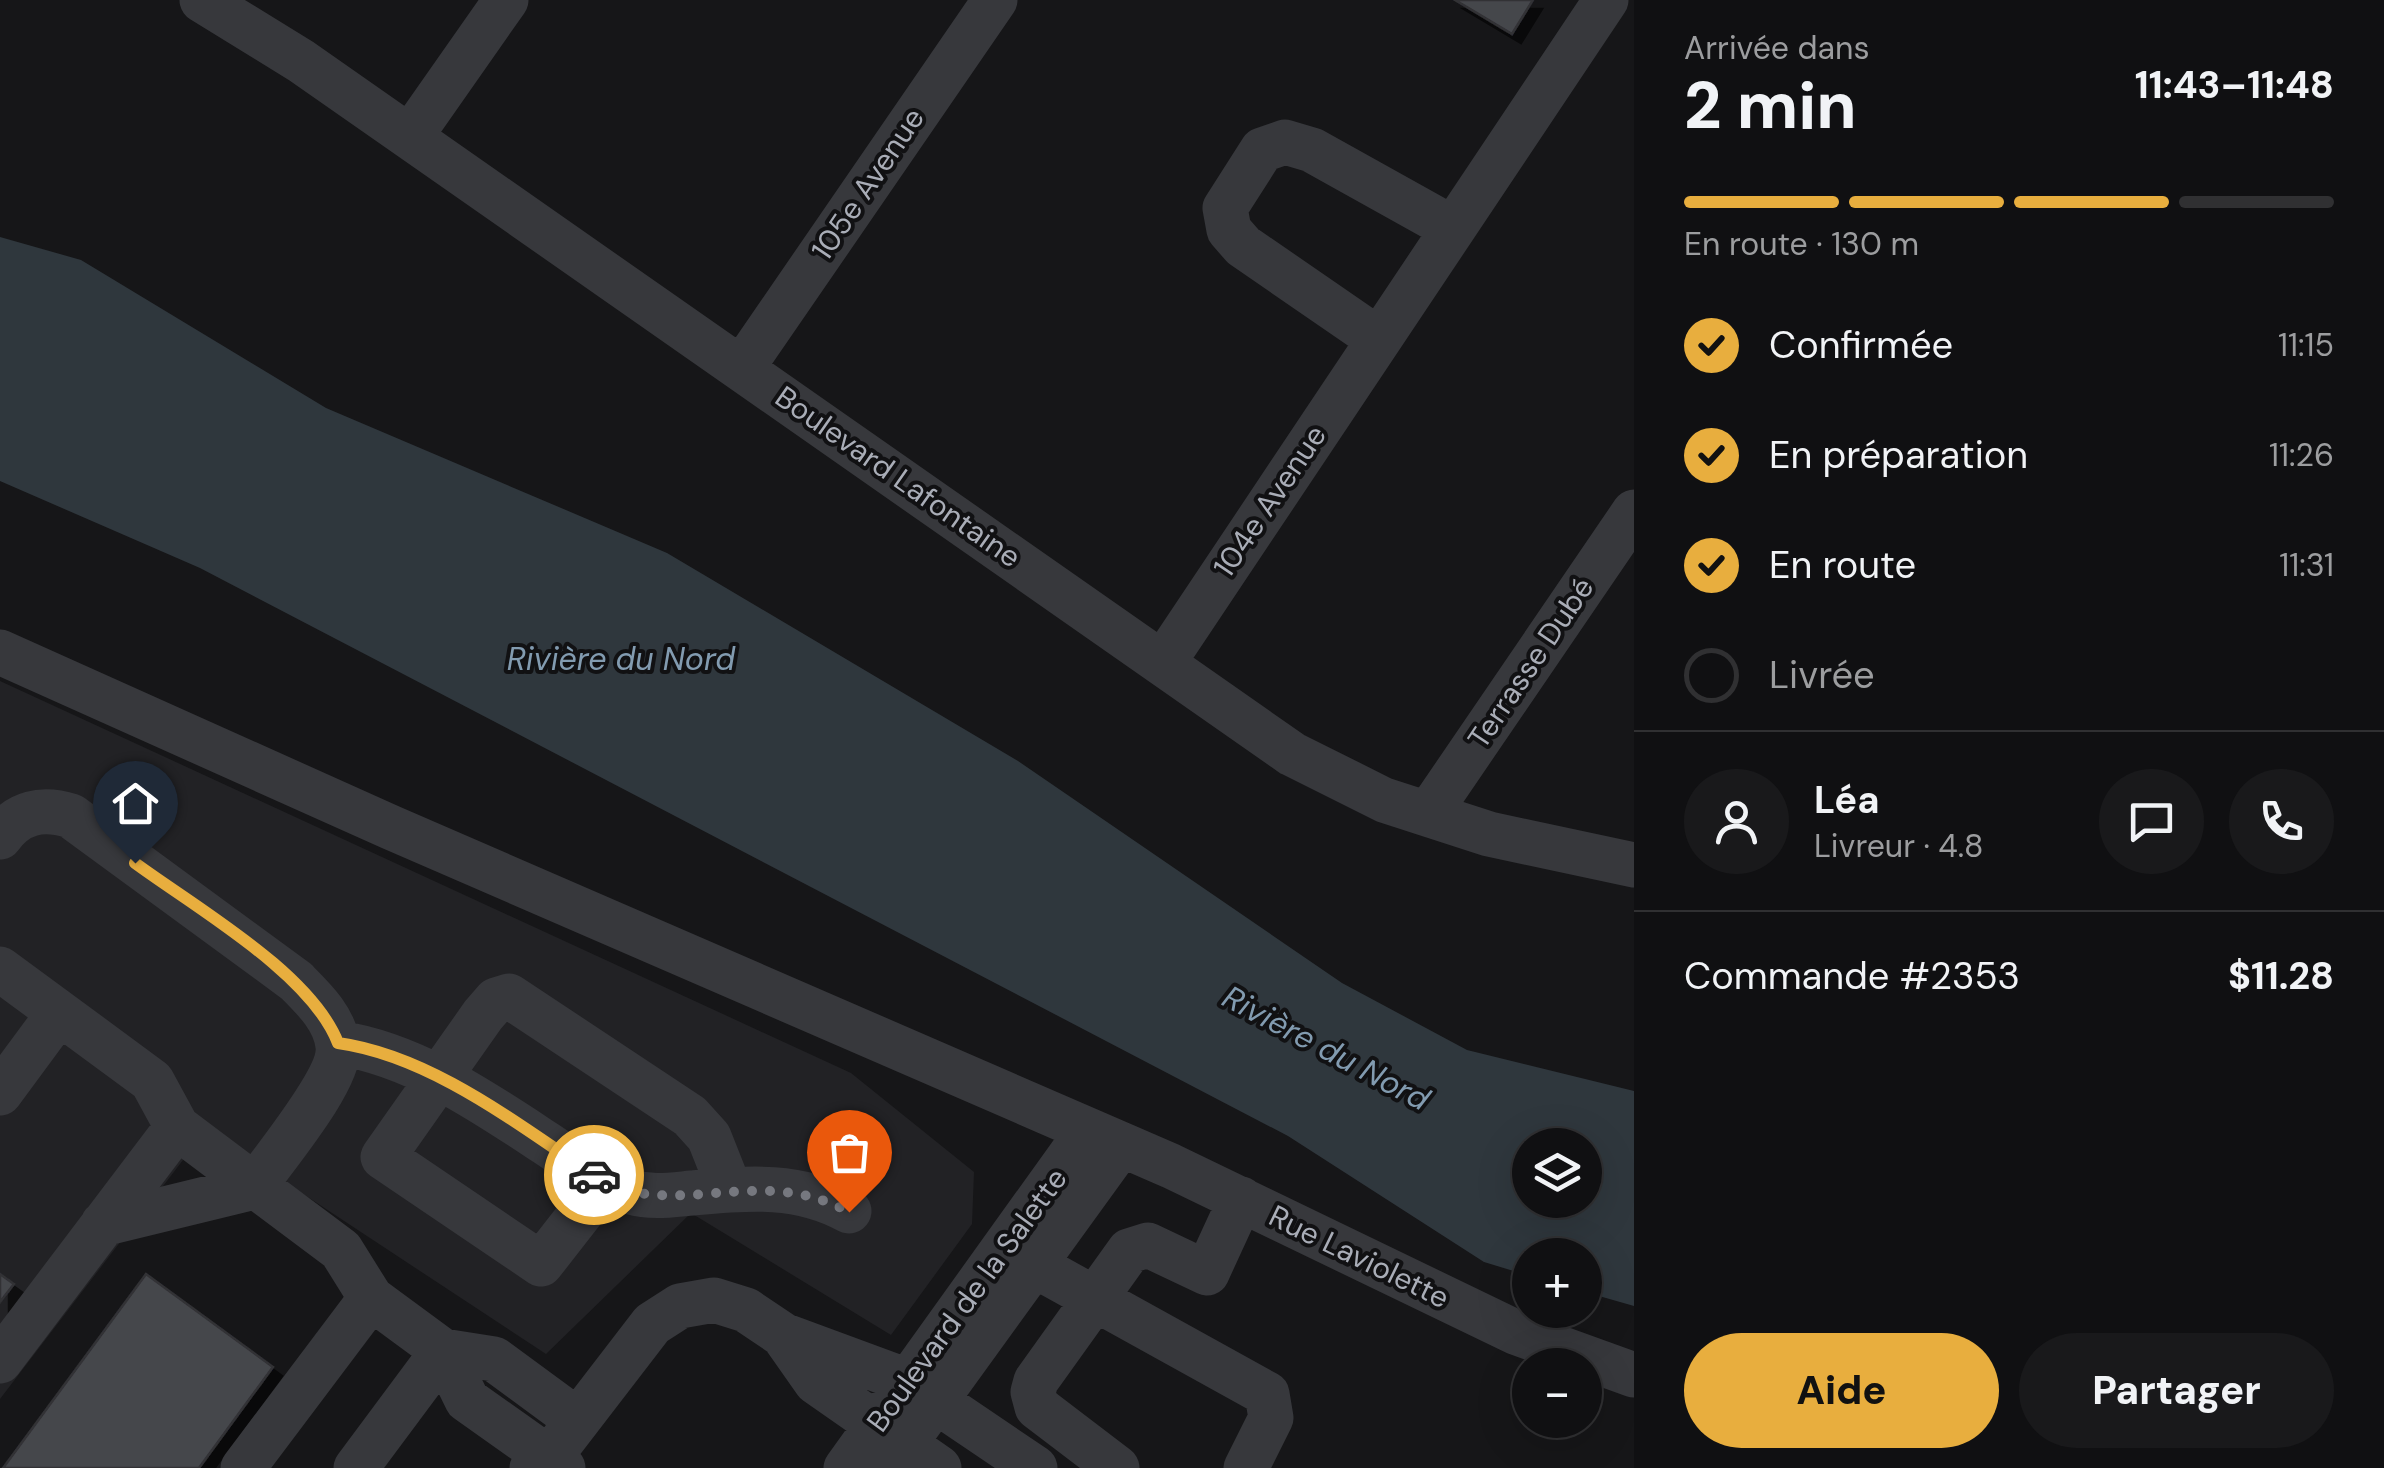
<!DOCTYPE html>
<html lang="fr">
<meta charset="utf-8">
<style>
:root{--surface:#101012;--page:#19191b;--text:#f1f3f6;--muted:#9c9d9f;--line:#303032;--accent:#e8ae3e}
body{margin:0;font-family:"DM Sans",sans-serif;background:var(--page);color:var(--text);height:100vh;display:flex;flex-direction:column;font-size:38px;white-space:nowrap}
*{box-sizing:border-box;margin:0}
p{font-size:32px;color:var(--muted)}
.icon{flex:none;width:55px;height:55px;fill:none;stroke:currentColor;stroke-width:2;stroke-linecap:round;stroke-linejoin:round}
.map{position:relative;flex:1;overflow:hidden}
.sheet{display:flex;flex-direction:column;background:var(--surface);width:750px}
.sheet>*{flex:none}
.tools{position:absolute;left:1512px;top:1128px;display:grid;gap:20px}
.tools a{display:grid;place-items:center;width:90px;height:90px;border-radius:50%;background:var(--surface);box-shadow:0 10px 40px #0002,0 0 0 2px var(--line);font-size:50px}
.pin{position:absolute;display:grid;place-items:center;width:85px;height:85px;color:#fff;margin:-102px -42px;border-radius:50% 50% 50% 0;rotate:-45deg;box-shadow:0 0 10px #0007}
.pin .icon{rotate:45deg}
.courier{position:absolute;display:grid;place-items:center;width:100px;height:100px;margin:-50px;border:8px solid #e8ae3e;border-radius:50%;background:#fff;color:#222;box-shadow:0 2px 12px #0007}
.overview em{font-style:normal;font-weight:800}
.overview div{display:flex;flex-direction:column-reverse}
.overview{display:flex;align-items:center;justify-content:space-between;height:170px;padding:0 50px}
h1{font-size:65px;font-weight:800;line-height:75px}
.bar{display:grid;grid-template-columns:repeat(4,1fr);gap:15px 10px;align-content:center;height:120px;padding:0 50px}
.bar i{height:12px;border-radius:8px;background:var(--line)}
.bar .active{background:var(--accent)}
.bar p{grid-column:span 4}
.line{display:flex;align-items:center;gap:25px;padding:0 50px;border-top:2px solid var(--line)}
.line div{flex:1}
.round{display:grid;place-items:center;flex:none;width:105px;height:105px;border-radius:52px;background:var(--page)}
ol{padding:0 50px;list-style:none}
li{display:flex;align-items:center;gap:30px;height:110px}
li p{margin-inline-start:auto}
li .icon{padding:10px;border-radius:50%;background:var(--accent);color:#111;stroke-width:4}
li:last-child{color:var(--muted)}
li i{width:55px;height:55px;border:5px solid var(--line);border-radius:50%}
.button{display:flex;gap:20px;margin-top:auto;padding:20px 50px}
.button a{flex:1;height:115px;border-radius:60px;background:var(--accent);color:#111;font-size:40px;font-weight:800;line-height:115px;text-align:center}
.button a+a{background:var(--page);color:var(--text)}
main{display:flex;flex:1;min-height:0}
.map>svg:first-child{display:block}
</style>
<main>
<div class="map">
<svg width="1634" height="1468" viewBox="0 0 1634 1468">
<defs>
<filter id="shadow"><feDropShadow dx="9" dy="9" stdDeviation="0" flood-color="#0009"/></filter>
</defs>
<rect width="100%" height="100%" fill="#161618"/>
<path fill="#222225" d="M0,681L851,1073L974,1172L972,1224L891,1335L691,1213L546,1354L206,1130L0,1399Z"/>
<path fill="#2f373d" fill-rule="evenodd" d="M0,237L81,260L326,408L667,553L1018,761L1342,983L1467,1050L1634,1091V1306L1585,1292V1255H1530V1276L1484,1262L1288,1136L200,568L0,481ZM1530,1145H1585V1200H1530Z"/>
<path fill="#45464b" stroke="#303034" stroke-width="2.5" filter="url(#shadow)" d="M1455,0H1533L1512,34Z
M0,1274L14,1284L0,1302Z
M146,1274L273,1367L199,1468H3Z"/>
<g fill="none" stroke-linecap="round" stroke-linejoin="round">
<path stroke="#37383c" stroke-width="45" d="M202,0L301,61L1292,754L1384,800L1489,834L1634,865
M410,137L506,0
M1378,339L1243,246L1229,230L1225,208L1262,150L1285,142L1312,150L1452,228
M742,368L995,0
M0,652L390,827L1171,1166L1515,1332L1634,1375
M1163,663L1606,0
M1428,814L1634,512
M0,837C18,812 42,807 71,816L296,981C314,999 335,1019 338,1046C342,1078 274,1158 254,1187L103,1224
M0,969L152,1081L177,1127
M338,1043C413,1054 482,1101 544,1142C572,1160 599,1183 631,1192C652,1198 670,1195 692,1193C748,1188 798,1183 849,1211
M0,1093L59,1013
M605,1182L541,1264L383,1157L483,1015L496,1000L509,996L690,1116L709,1137L730,1190
M1034,1265L1267,1394L1271,1418L1246,1468
M783,1335L816,1382L939,1468
M0,1361L177,1127L341,1250L371,1298L443,1351L356,1468
M243,1468L371,1298
M532,1468L549,1458L652,1324L680,1306L714,1300L746,1310L783,1335L905,1380L1035,1468
M563,1468L467,1400L443,1351L494,1359L577,1420
M846,1468L1087,1132
M887,1468L1120,1146
M1117,1468L1037,1407L1033,1392L1036,1381L1129,1251L1148,1245L1207,1273L1241,1199"/>
</g>
<g fill="none" stroke-linecap="round" stroke-linejoin="round">
<path stroke="#76787f" stroke-width="10" stroke-dasharray="0 18" d="M594,1175C670,1225 757,1161 849,1212"/>
<path stroke="#e8ae3e" stroke-width="12" d="M135,863C196,908 311,973 338,1043C431,1056 517,1124 594,1175"/>
</g>
<g text-anchor="middle" stroke-width="8" stroke-linejoin="round" paint-order="stroke">
<g font-size="30" fill="#a9adb7" stroke="#111113">
<text transform="translate(868 184) rotate(-56)" y="10">105e Avenue</text>
<text transform="translate(898 477) rotate(35)" y="10">Boulevard Lafontaine</text>
<text transform="translate(1270 501) rotate(-56)" y="10">104e Avenue</text>
<text transform="translate(1531 663) rotate(-56)" y="10">Terrasse Dubé</text>
<text transform="translate(1359 1257) rotate(26)" y="10">Rue Laviolette</text>
<text transform="translate(967 1300) rotate(-54)" y="10">Boulevard de la Salette</text>
</g>
<g font-size="32" font-style="italic" fill="#829bb0" stroke="#111113">
<text x="621" y="670">Rivière du Nord</text>
<text transform="translate(1326 1048) rotate(28)" y="11">Rivière du Nord</text>
</g>
</g>
</svg>
<div class="tools">
<a><svg class="icon" aria-label="layers" viewBox="0 0 24 24"><path d="M12 4l9 5-9 5-9-5zM3 14l9 5 9-5"/></svg></a>
<a>+</a>
<a>−</a>
</div>
<div class="pin" style="left:849px;top:1212px;background:#ea580c"><svg class="icon" aria-label="bag" viewBox="0 0 24 24"><path d="M5 8h14l-1 12H6zM9 8a3 3 0 0 1 6 0"/></svg></div>
<div class="pin" style="left:135px;top:863px;background:#1f2937"><svg class="icon" aria-label="home" viewBox="0 0 24 24"><path d="M3 11l9-7 9 7M6 9v11h12V9"/></svg></div>
<div class="courier" style="left:594px;top:1175px"><svg class="icon" aria-label="car" viewBox="0 0 24 24"><path d="M5 17H2v-5l4-1 3-4h7l3 4 3 1v5h-3M9 17h6M6 11h13"/><circle cx="7" cy="17" r="2"/><circle cx="17" cy="17" r="2"/></svg></div>
</div>
<section class="sheet">
<div class="overview"><div><h1>2 min</h1><p>Arrivée dans</p></div><em>11:43–11:48</em></div>
<div class="bar"><i class="active"></i><i class="active"></i><i class="active"></i><i></i><p>En route · 130 m</p></div>
<ol>
<li><svg class="icon" aria-label="check" viewBox="0 0 24 24"><path d="M5 12l5 5 9-10"/></svg>Confirmée<p>11:15</p></li>
<li><svg class="icon" aria-label="check" viewBox="0 0 24 24"><path d="M5 12l5 5 9-10"/></svg>En préparation<p>11:26</p></li>
<li><svg class="icon" aria-label="check" viewBox="0 0 24 24"><path d="M5 12l5 5 9-10"/></svg>En route<p>11:31</p></li>
<li><i></i>Livrée</li>
</ol>
<div class="line" style="height:180px"><a class="round"><svg class="icon" aria-label="person" viewBox="0 0 24 24"><circle cx="12" cy="8" r="4"/><path d="M4 21q1-7 8-7t8 7"/></svg></a><div><b>Léa</b><p>Livreur · 4.8</p></div><a class="round"><svg class="icon" aria-label="chat" viewBox="0 0 24 24"><path d="M4 5h16v11H9l-5 4z"/></svg></a><a class="round"><svg class="icon" aria-label="phone" viewBox="0 0 24 24"><path d="M5 4h4l2 5-3 2q2 4 5 5l2-3 5 2v4C11 20 4 13 5 4z"/></svg></a></div>
<div class="line" style="height:130px"><div>Commande #2353</div><b>$11.28</b></div>
<div class="button"><a>Aide</a><a>Partager</a></div>
</section>
</main>
